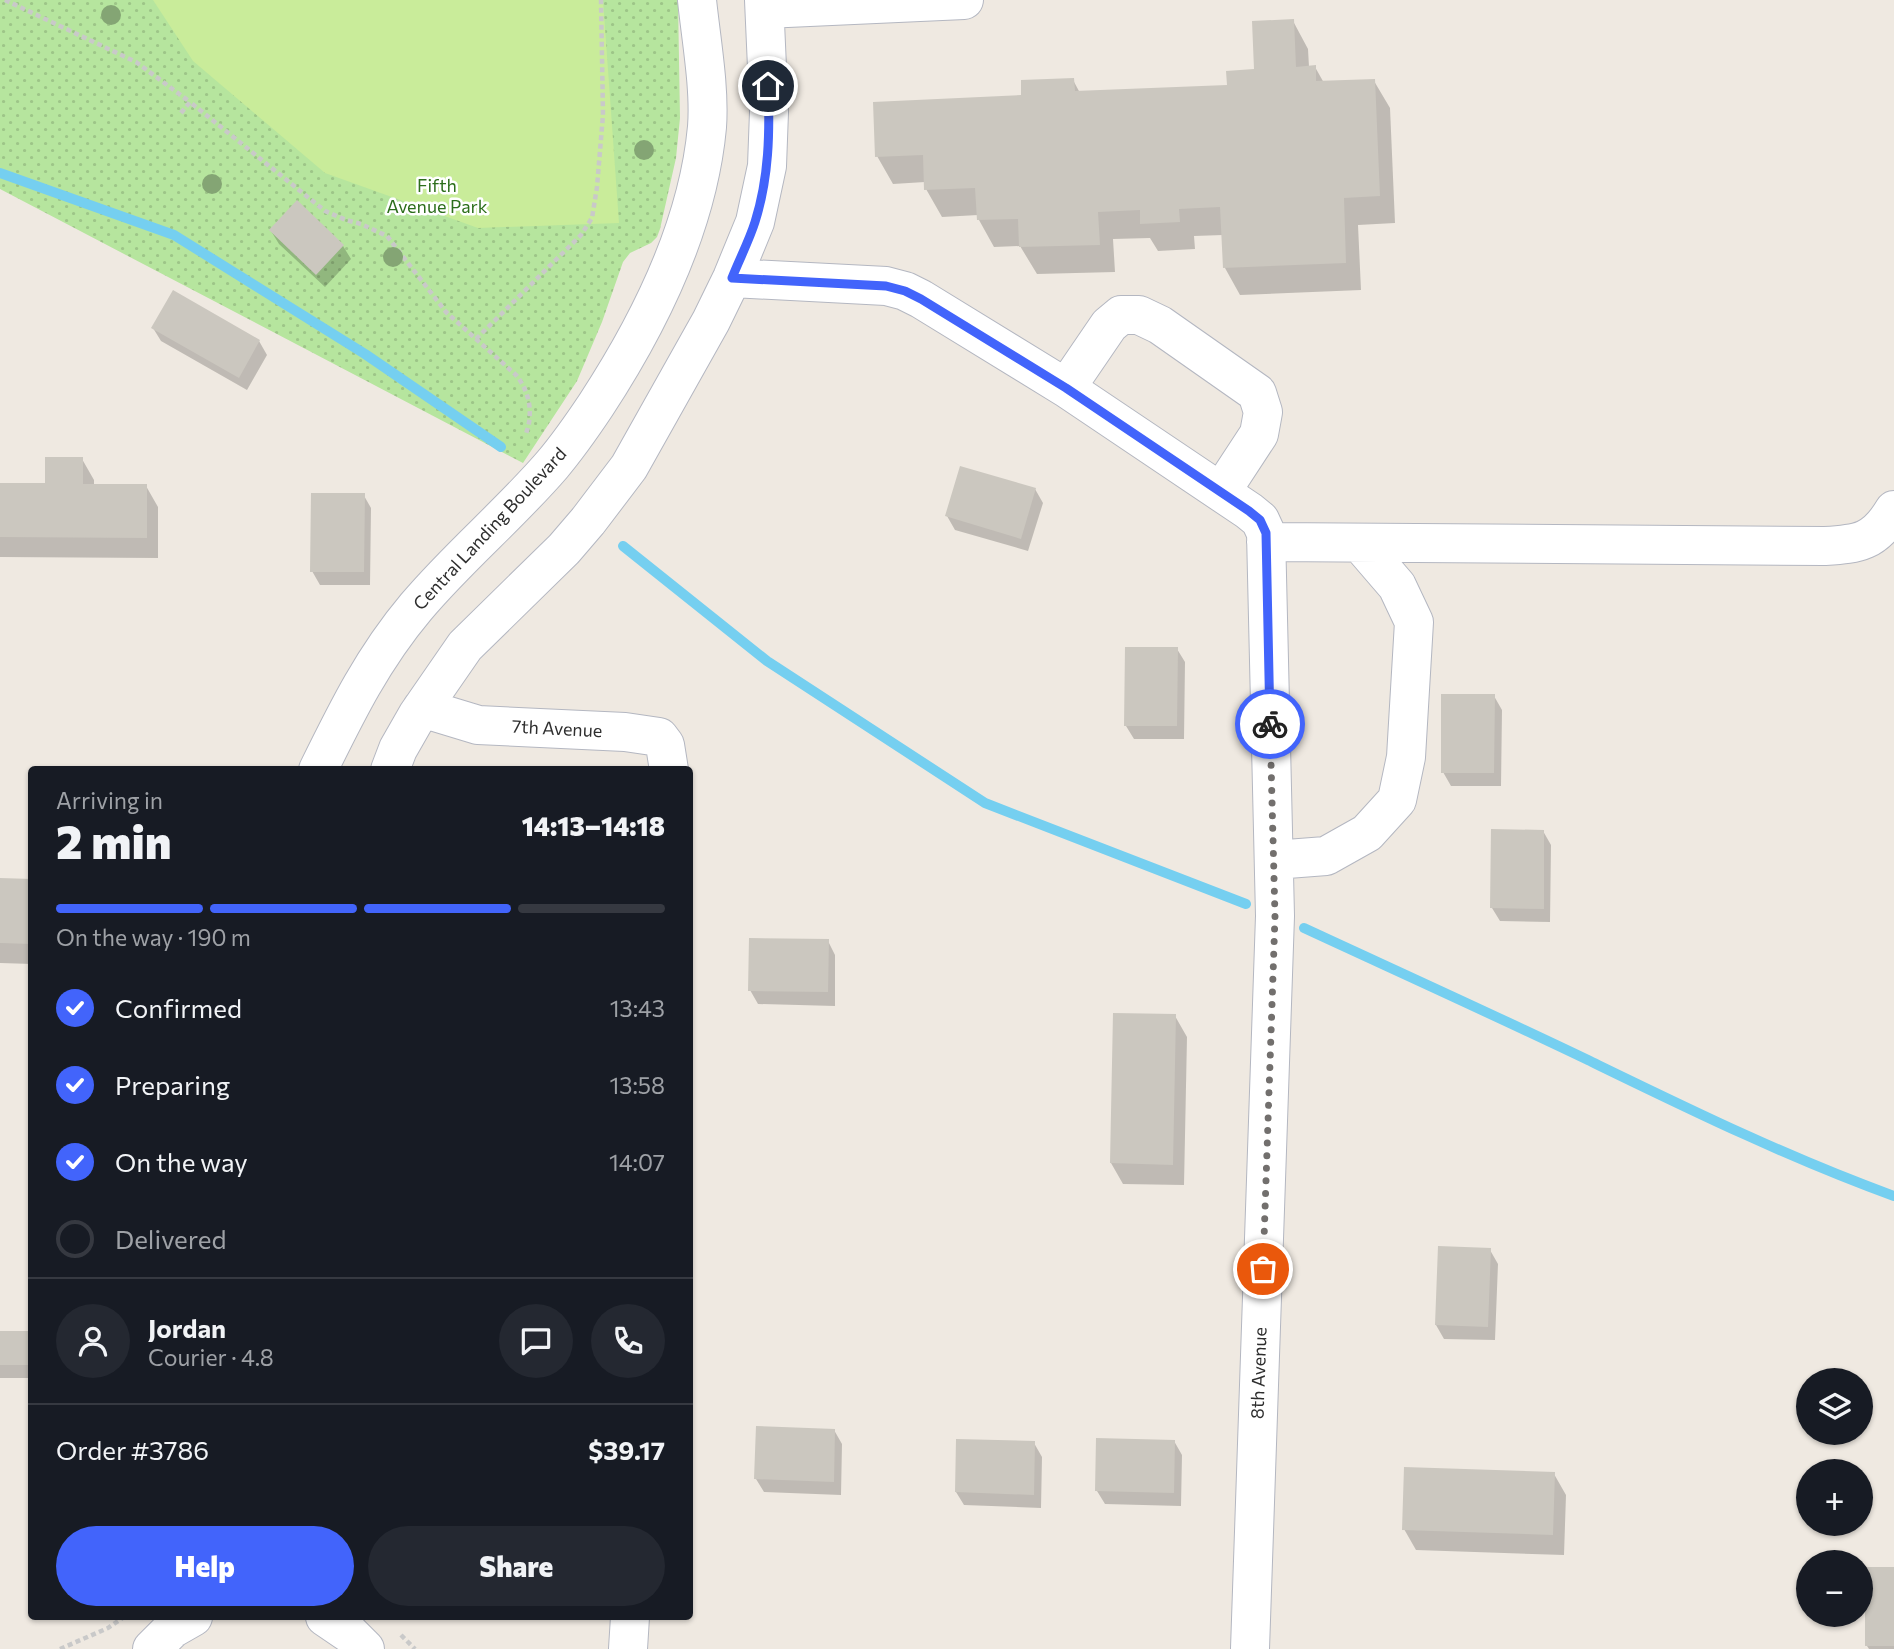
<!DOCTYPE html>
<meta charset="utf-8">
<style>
:root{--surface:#171b24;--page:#242831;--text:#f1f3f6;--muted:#9ea1a6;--line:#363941;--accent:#4264fb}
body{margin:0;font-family:Commissioner,sans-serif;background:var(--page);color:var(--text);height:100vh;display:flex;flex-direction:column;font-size:26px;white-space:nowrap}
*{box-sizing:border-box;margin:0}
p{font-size:23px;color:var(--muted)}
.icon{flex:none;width:38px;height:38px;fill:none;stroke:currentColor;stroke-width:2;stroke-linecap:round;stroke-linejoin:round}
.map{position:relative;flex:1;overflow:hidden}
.drawer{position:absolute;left:28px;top:766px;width:665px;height:854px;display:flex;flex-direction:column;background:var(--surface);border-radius:7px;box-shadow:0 2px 5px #0004}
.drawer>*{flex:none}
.tools{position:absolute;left:1796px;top:1368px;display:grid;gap:14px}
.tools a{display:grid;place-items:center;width:77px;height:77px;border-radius:50%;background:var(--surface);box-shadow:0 2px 5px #0004;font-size:35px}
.pin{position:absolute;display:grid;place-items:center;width:60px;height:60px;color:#fff;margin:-30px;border:4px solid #fff;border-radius:50%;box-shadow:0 2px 7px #0007}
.courier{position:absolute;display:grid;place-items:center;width:70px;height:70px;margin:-35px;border:5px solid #4264fb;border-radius:50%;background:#fff;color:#222;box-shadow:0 2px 9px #0007}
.headline em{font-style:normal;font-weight:800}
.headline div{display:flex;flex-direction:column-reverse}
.headline{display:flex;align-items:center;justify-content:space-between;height:119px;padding:0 28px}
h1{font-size:46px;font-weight:800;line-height:52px}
.bar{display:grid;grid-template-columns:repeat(4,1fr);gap:10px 7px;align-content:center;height:84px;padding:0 28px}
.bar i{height:9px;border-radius:5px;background:var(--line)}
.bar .current{background:var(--accent)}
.bar p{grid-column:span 4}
.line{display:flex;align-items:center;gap:18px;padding:0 28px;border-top:2px solid var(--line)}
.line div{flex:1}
.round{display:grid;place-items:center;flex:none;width:74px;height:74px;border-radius:37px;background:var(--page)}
ol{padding:0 28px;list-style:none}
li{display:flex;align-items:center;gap:21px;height:77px}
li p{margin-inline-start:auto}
li .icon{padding:7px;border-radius:50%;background:var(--accent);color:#fff;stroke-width:4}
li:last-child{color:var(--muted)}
li i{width:38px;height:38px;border:4px solid var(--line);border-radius:50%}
.cta{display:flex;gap:14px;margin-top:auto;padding:14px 28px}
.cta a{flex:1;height:80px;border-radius:42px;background:var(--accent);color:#fff;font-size:28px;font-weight:800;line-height:80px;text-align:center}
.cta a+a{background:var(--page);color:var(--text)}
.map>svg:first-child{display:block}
</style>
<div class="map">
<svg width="1894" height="1649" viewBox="0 0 1894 1649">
<defs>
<pattern id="park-dots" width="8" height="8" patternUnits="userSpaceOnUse" patternTransform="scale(1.75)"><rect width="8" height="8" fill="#b6e59e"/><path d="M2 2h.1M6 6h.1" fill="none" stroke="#9dc588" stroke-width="1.8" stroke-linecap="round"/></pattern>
</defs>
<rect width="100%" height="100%" fill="#efe9e1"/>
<path fill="url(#park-dots)" d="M0,0H678L680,118L676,158L660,229L657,237L651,243L630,253L623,262L602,322L577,381L523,463L0,189Z"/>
<path fill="#c9ec9a" d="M153,0H603L619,223L478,228L325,173L193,61Z"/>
<path fill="#0003" d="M1293,21L1308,49L1309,67H1315L1324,83L1374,81L1390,108L1395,223L1358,225L1361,290L1240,295L1225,268L1223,235L1194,236L1195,249L1158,251L1150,238L1113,239L1115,272L1037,274L1020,246L994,247L979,220L978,215L942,217L926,189L925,182L893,184L877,156L1023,97L1073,80L1080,93L1229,86L1256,71Z
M271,231L343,246L351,259L325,287L279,244Z
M153,328L259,341L267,355L247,390L161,341Z
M82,459L94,480V486H146L158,507V558L0,557V484H46Z
M1035,489L1043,503L1028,551L955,530L947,516Z
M363,494L371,508L370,585H320L312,571Z
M1177,649L1185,662L1184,739H1134L1126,726Z
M1494,696L1502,710L1501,786H1451L1443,772Z
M1543,831L1551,845L1550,922L1500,921L1492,908Z
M0,880L32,881V964L0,963Z
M828,941L835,955V1006L758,1004L750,990Z
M1175,1016L1187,1037L1184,1185L1123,1184L1111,1163Z
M1490,1250L1498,1264L1495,1340L1444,1339L1436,1325Z
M0,1333H31L32,1378H0Z
M834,1430L842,1444L841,1495L764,1492L756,1479Z
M1174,1441L1182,1455L1181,1506L1105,1504L1097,1491Z
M1034,1443L1042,1457L1041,1508L964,1505L956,1492Z
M1554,1474L1566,1495L1564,1555L1416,1550L1404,1529Z
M1894,1569V1649H1869L1867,1646Z"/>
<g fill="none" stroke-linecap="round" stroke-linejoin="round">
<path stroke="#75cff0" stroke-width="10" d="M0,173L174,235L365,354L501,447
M623,546L767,661L985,803L1246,904
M1304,928C1399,972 1494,1015 1588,1060C1689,1109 1789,1158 1894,1196"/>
</g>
<path fill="#cbc7bf" d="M1294,19L1296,67L1316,65V81L1375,79L1380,196L1344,198L1346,263L1223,268L1220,207L1179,209L1180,222L1140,224V210L1098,212L1100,245L1019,247L1018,219L977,220L975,188L924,190L923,155L875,157L873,102L1021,95V80L1074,78L1075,91L1227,85L1226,71L1254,69L1252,21Z
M297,200L344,245L316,275L269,230Z
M173,290L260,340L239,378L151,328Z
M45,457H83V484H147V538L0,537V483H45Z
M960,466L1036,488L1021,539L945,516Z
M311,493H365L364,572H310Z
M1125,647H1178L1177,726H1124Z
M1441,694H1495L1494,773H1441Z
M1491,829L1544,830V909L1490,908Z
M0,878L32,879V944L0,943Z
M749,938L829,939L828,992L748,991Z
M1113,1013L1176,1014L1173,1165L1110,1163Z
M1438,1246L1491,1248L1488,1327L1435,1325Z
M0,1331H32V1365H0Z
M756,1426L835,1429L834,1482L754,1479Z
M1096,1438L1175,1440L1174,1493L1095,1491Z
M956,1439L1035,1441L1034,1495L955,1492Z
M1404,1467L1555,1472L1553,1535L1402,1530Z
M1865,1567H1894V1646H1865Z"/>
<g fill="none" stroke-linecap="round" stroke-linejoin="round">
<defs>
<path id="minor" d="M765,9L964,0
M732,278L886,286L905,291L921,299L1066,388L1249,511L1260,520L1266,533L1275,916L1250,1649
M1066,388L1109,325L1121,315H1139L1160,325L1257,393L1263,412L1259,434L1221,492
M1266,542L1825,546C1859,544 1875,542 1894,510
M422,708L478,725L625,732L659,737L665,745L669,770
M318,770C347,711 373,658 416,607C458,557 509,515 552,465C568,446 582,426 596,405C649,324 698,225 707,127C710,88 701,39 697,0
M390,770L398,749L418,714L465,646L564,549L588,521L629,467L711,321L732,278L755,222L767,166L769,112L764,0
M1274,860L1326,856L1367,833L1397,800L1406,757L1414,622L1397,586L1360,543
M325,1617L350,1634L365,1649
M152,1649L172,1629L193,1617
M628,1649L630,1617"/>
</defs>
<use href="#minor" stroke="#b4b7c1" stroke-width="40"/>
<path stroke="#c9c9c9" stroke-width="4.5" stroke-dasharray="5 3.5" stroke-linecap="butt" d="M5,0L136,62L190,102
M181,113L190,102L325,211L346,220L361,224L387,236L446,312L516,375C530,392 534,415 525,436
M476,339L581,235L592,218L597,187L603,115L601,0
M401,1635L415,1649
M60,1649L108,1628L124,1617"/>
<use href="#minor" stroke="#fff" stroke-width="38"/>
</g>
<g fill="#84a574">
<circle cx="111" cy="15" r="10"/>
<circle cx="644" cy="150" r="10"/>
<circle cx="212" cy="184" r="10"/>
<circle cx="393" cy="257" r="10"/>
</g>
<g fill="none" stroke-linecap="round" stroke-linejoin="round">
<path stroke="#726f6d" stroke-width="7" stroke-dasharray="0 12.6" d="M1263,1269L1275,916L1270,724"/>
<path stroke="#4264fb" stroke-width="9" d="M768,86C770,132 769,178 755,222C749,241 739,260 732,278L886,286L905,291L921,299L1066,388L1249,511L1260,520L1266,533L1270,724"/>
</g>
<g text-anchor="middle" stroke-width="5" stroke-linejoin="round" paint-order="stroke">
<g font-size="18" fill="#2c6e1b" stroke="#fff">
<text x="437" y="192">Fifth<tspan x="437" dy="21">Avenue Park</tspan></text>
</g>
<g font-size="18" fill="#2e2e2e" stroke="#fff">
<text transform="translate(490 529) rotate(-47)" y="6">Central Landing Boulevard</text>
<text transform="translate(557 729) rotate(3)" y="6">7th Avenue</text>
<text transform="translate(1259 1373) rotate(-88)" y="6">8th Avenue</text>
</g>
</g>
</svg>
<div class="tools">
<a><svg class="icon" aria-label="layers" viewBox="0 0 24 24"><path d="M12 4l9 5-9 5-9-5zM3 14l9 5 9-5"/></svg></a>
<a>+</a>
<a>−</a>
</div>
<div class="pin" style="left:1263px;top:1269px;background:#ea580c"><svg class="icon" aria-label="bag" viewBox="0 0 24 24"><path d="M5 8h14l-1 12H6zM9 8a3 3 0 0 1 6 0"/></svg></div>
<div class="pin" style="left:768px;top:86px;background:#1f2937"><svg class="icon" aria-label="home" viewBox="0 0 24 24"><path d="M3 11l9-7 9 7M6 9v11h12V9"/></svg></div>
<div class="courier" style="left:1270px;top:724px"><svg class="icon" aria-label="bike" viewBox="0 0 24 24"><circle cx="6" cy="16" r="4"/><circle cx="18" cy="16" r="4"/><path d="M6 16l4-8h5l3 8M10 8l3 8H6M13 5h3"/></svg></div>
<section class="drawer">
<div class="headline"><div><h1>2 min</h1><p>Arriving in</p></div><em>14:13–14:18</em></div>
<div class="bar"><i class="current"></i><i class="current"></i><i class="current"></i><i></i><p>On the way · 190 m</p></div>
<ol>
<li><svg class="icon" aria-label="check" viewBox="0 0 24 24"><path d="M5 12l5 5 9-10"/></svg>Confirmed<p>13:43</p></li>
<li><svg class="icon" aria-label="check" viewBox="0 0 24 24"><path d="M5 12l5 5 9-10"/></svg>Preparing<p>13:58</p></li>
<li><svg class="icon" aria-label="check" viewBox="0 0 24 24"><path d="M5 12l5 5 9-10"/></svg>On the way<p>14:07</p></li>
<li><i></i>Delivered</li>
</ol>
<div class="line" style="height:126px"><a class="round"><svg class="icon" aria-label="person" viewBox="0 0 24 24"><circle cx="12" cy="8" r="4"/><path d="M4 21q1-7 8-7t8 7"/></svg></a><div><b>Jordan</b><p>Courier · 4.8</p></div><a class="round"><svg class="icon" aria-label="chat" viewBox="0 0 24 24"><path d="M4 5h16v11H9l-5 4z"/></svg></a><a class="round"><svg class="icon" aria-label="phone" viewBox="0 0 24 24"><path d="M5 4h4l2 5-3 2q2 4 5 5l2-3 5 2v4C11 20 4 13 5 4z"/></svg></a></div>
<div class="line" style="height:91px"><div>Order #3786</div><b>$39.17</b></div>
<div class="cta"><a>Help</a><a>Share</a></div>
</section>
</div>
